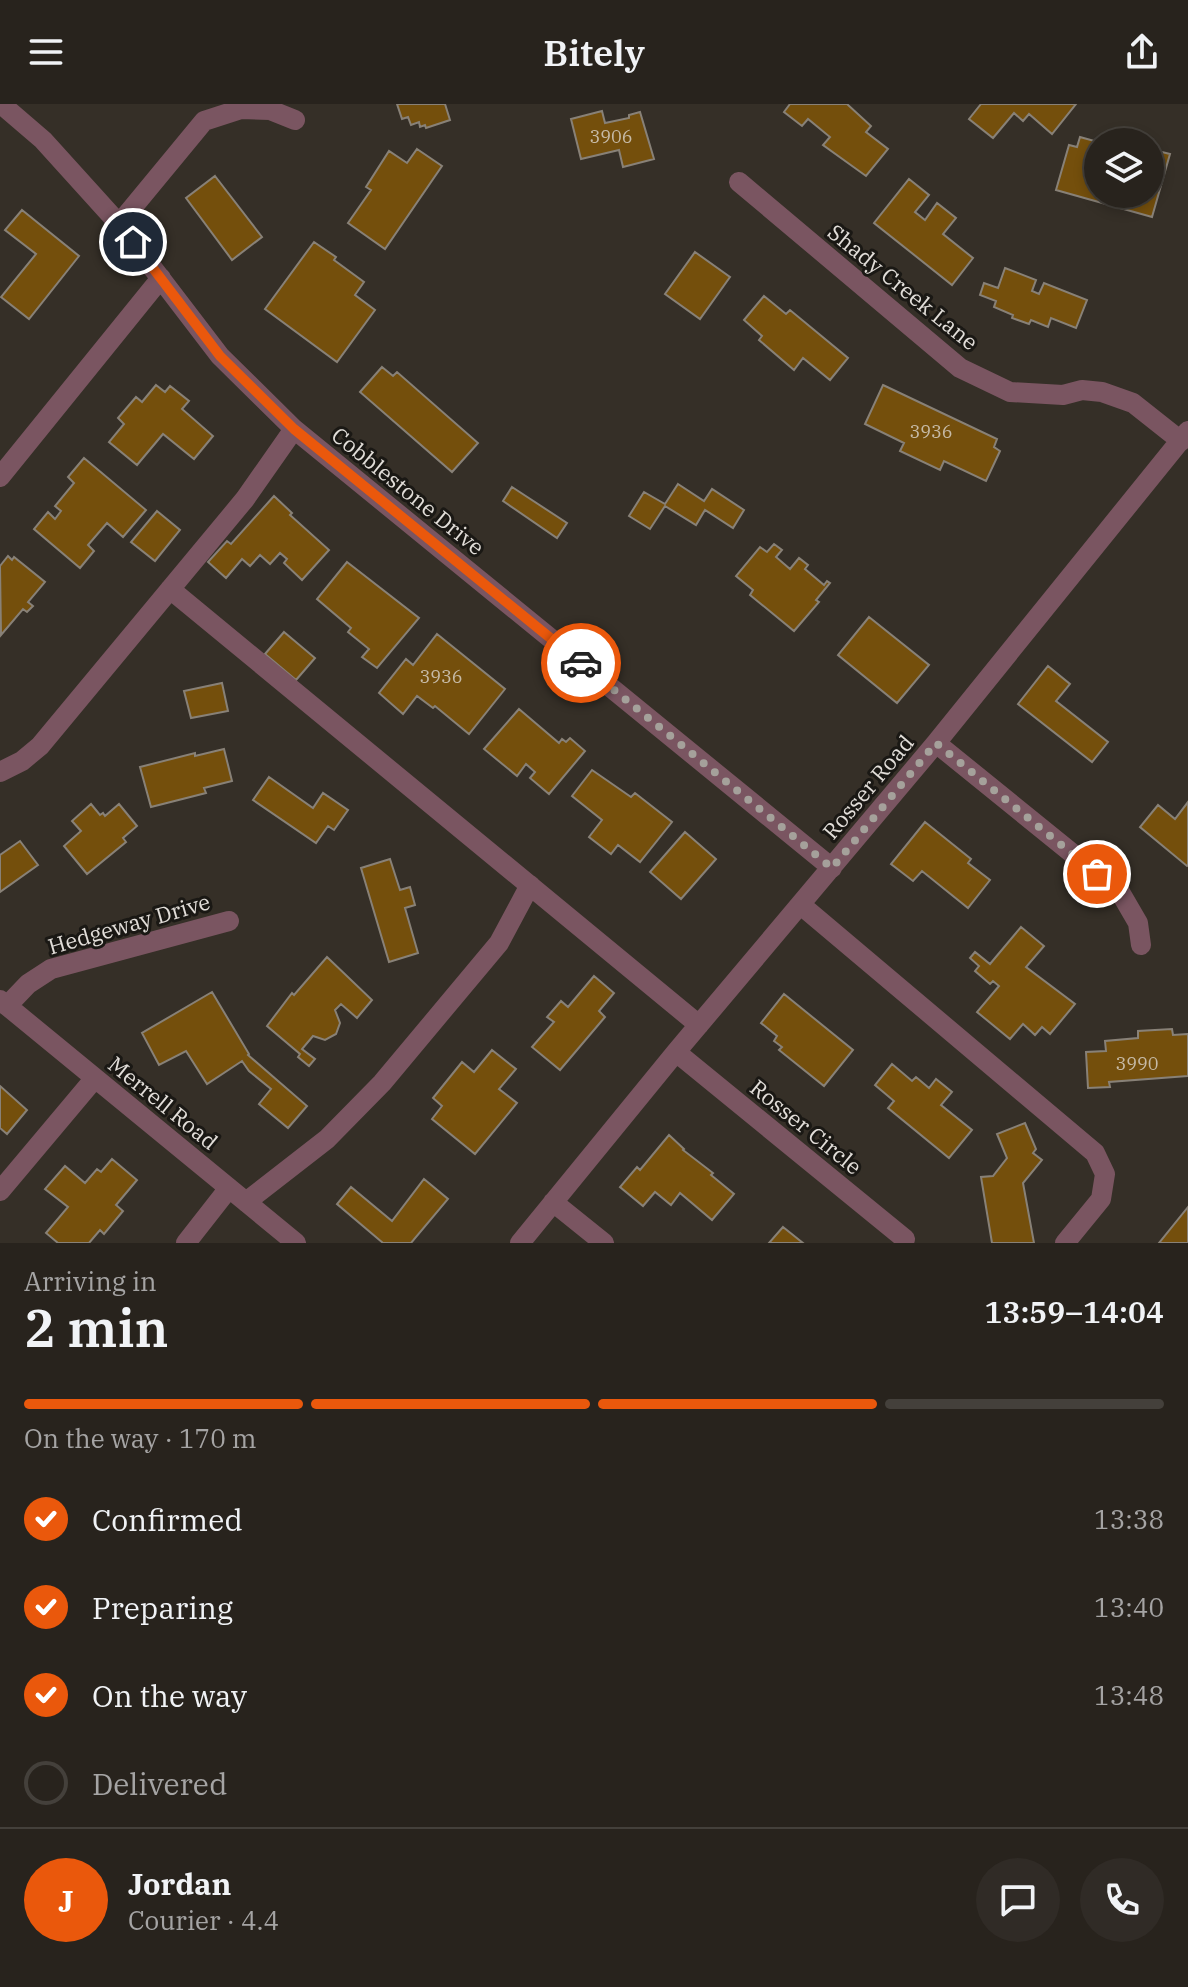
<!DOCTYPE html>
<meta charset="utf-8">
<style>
:root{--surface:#28231d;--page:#302b26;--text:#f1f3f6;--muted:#a5a4a4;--line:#44403b;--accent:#ea580c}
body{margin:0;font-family:"IBM Plex Serif",serif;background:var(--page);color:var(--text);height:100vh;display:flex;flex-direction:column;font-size:30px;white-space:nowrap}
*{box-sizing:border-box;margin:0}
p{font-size:26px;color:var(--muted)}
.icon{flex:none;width:44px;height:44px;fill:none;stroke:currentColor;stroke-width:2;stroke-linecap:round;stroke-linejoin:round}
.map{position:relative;height:1139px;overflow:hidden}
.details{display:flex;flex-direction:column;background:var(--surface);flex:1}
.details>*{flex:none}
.controls{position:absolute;left:1084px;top:24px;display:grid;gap:16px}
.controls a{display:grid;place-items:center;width:80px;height:80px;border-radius:50%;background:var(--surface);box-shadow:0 4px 12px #0003,0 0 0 2px var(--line);font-size:40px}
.pin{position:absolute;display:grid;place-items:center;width:68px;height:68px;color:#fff;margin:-34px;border:4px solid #fff;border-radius:50%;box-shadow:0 2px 8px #0007}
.courier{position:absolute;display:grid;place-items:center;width:80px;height:80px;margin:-40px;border:6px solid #ea580c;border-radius:50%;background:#fff;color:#222;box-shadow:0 2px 10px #0007}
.summary em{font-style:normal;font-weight:600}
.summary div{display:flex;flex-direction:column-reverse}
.summary{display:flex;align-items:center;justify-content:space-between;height:136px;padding:0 24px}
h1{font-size:52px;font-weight:600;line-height:60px}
.bar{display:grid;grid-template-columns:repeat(4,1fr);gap:12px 8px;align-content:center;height:96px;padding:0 24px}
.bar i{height:10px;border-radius:6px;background:var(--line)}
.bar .on{background:var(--accent)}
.bar p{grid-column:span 4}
.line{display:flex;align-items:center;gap:20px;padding:0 24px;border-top:2px solid var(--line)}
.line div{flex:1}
.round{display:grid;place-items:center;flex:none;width:84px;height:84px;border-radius:42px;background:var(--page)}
ol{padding:0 24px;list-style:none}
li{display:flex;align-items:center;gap:24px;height:88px}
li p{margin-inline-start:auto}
li .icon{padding:8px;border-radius:50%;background:var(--accent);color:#fff;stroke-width:4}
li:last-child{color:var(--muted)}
li i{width:44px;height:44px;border:4px solid var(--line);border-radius:50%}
header{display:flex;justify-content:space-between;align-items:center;height:104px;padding:0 24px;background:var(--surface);font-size:36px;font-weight:600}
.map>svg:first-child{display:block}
</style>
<header><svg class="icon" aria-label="menu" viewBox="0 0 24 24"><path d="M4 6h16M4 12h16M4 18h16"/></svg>Bitely<svg class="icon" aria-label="share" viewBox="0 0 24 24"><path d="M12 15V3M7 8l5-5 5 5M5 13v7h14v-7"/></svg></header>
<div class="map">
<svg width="1188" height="1139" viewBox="0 0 1188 1139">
<rect width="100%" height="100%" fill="#352f27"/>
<path fill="#744f0c" stroke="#888177" stroke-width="2" d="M397,0H445L450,16L426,24L425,21L420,23L419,18L411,21L408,13L402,15Z
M790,0H847L871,22L866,28L888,45L866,72L823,41L830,33L808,15L802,22L784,8Z
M981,0H1076L1052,30L1029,10L1023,17L1014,9L993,34L969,15Z
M602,7L605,19L629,14V11L640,8L654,55L623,63L619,46L581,55L571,15Z
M1080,33L1098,38V90H1150V45L1170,50L1152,113L1056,86L1069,41L1077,43Z
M417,45L442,62L385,145L348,119L371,86L366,83L389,47L407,59Z
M215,72L262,133L232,156L186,94Z
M909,75L929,91L915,108L925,116L937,99L956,114L943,130L973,154L952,181L874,119Z
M22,106L79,152L29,215L1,193L36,150L5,126Z
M314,138L336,153L334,156L364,178L355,191L375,206L337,258L265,205Z
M695,148L730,173L700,215L665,190Z
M1005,164L1036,176L1032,187L1039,190L1044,179L1087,196L1076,224L1051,214L1048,223L1031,216L1029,220L1012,214L1013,211L994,203L996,197L980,191L984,179L998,184Z
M764,192L786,210L790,206L848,254L830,276L803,254L794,266L759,236L762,232L744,216Z
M382,263L393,272L397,268L478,339L452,368L360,288Z
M156,281L165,288L170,282L189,297L182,305L213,332L194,355L163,330L137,361L109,338L124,320L118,314L136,293L142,298Z
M883,281L997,335L994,343L1000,347L986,377L944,357L940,366L900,347L904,339L865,320Z
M84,354L146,406L123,433L107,419L88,441L94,447L80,464L34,425L48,408L55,415L61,407L55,402L74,379L68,373Z
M678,380L704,397L712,385L744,406L733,424L705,406L696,421L665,402L650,425L629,412L644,388L665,400Z
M512,383L567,419L557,434L503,397Z
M274,392L292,409L290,411L329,446L302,476L284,459L287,455L280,449L270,460L260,451L250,462L242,455L226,474L208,458L227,437L231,440Z
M157,407L180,426L155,457L131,438Z
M774,440L782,446L776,453L790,465L799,454L808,461L805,465L824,481L827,477L830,479L816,496L819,498L794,527L750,491L753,486L736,472L760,443L767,448Z
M8,452L12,456L14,453L45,478L28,498L33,502L27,508L23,505L1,531L0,462Z
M347,458L419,514L377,564L362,553L369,545L348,528L351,524L317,495Z
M869,513L929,561L897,599L838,551Z
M284,528L315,554L296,576L265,550Z
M437,530L505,585L469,630L435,602L433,604L417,592L403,610L379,589L406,555L413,561Z
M1048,562L1070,580L1056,597L1108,638L1092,658L1018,600Z
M222,579L228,607L191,614L184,587Z
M519,605L559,639L562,635L566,638L570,634L585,647L549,690L530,674L535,668L526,660L517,672L484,645Z
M224,645L232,677L204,684L206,689L151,703L140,663L195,649V652Z
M592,666L631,693L635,689L672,718L640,758L618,741L611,750L589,733L602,716L572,692Z
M269,673L313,704L323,689L348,706L334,726L328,722L316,739L253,696Z
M1188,698V761L1187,762L1140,723L1158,701L1175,715Z
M91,700L100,711L103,709L105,712L119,700L137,722L123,734L126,738L87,770L64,742L81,727L72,717Z
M925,718L971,755L968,759L990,776L968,804L922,767L913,777L891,760Z
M685,728L716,755L681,795L650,768Z
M20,737L38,761L0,788V751Z
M390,755L400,786L410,783L415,801L405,804L418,849L389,858L361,764Z
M1021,823L1044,842L1026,863L1075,900L1050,930L1042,923L1035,931L1023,920L1010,935L977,908L999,882L993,877L990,880L975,867L979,862L970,854L975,848L990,860Z
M327,853L372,896L357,914L341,900L335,906L340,919L336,930L325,936L313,932L302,945L315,955L309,962L298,953L300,950L267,922L292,889L294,891Z
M594,872L614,889L599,907L605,913L560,966L532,943L554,918L547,913L561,897L568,903Z
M212,888L249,950L248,951L307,1002L288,1024L259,1000L271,985L249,967L242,957L207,980L186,947L159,961L142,929Z
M784,890L853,946L824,982L779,946L782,943L774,937L777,932L761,919Z
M1172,925L1173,931L1188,930V972L1109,978L1110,983L1088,984L1086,948L1106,947L1105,937L1138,934V927Z
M492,946L516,965L499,985L517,999L475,1050L432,1015L442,1002L433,994L462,958L474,968Z
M892,960L912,977L916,973L929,984L936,975L952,988L941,1001L972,1026L949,1054L888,1004L894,997L875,981Z
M0,982L27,1006L7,1030L0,1024Z
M1025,1019L1036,1045L1033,1049L1042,1056L1023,1079L1034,1139H992L981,1073L993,1072L1007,1054L997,1030Z
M669,1031L684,1045L683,1046L713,1069L711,1071L734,1090L712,1116L680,1089L671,1101L655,1088L643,1102L620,1083L637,1063L640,1066Z
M112,1055L137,1076L116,1101L123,1107L104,1130L100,1126L89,1139H58L46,1129L68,1103L45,1085L65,1062L85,1079L97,1065L101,1068Z
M424,1075L448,1095L411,1139H383L337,1100L351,1083L392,1117Z
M1188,1103V1139H1159Z
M783,1123L803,1139H769Z"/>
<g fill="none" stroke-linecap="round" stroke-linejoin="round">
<path stroke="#7a5561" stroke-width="20" d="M1,0L43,36L119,120L220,252L294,325L832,764
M739,78L960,264L1010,288L1063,291L1082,286L1102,288L1133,299L1181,337
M119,120L204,17L241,5L270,6L295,16
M0,373L161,174
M170,485L699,921
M936,639L1120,788L1138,819L1141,841
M0,668L22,657L40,642L245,395L294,325
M801,801L1095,1049L1105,1070L1101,1095L1065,1139
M0,896L296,1139
M7,902L28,880L51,865L229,817
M676,948L905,1135
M0,1087L95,974
M246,1098L327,1035L382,979L499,839L530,781
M553,1098L604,1139
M186,1139L229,1084
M520,1139L676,948L936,639L1188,327"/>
</g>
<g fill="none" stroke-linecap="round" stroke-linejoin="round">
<path stroke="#a5a19b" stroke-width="8" stroke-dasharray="0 14.4" d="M581,559L832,764L936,639L1097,770"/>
<path stroke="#ea580c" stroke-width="10" d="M133,138L220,252L294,325L581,559"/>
</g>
<g text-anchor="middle" stroke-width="6" stroke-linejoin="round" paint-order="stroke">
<g font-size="18" fill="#c6baa6">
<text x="611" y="39">3906</text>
<text x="931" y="334">3936</text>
<text x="441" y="579">3936</text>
<text x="1137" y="966">3990</text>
</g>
<g font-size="22" fill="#e2ded9" stroke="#1a1814">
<text transform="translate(903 183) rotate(39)" y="8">Shady Creek Lane</text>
<text transform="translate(408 387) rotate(39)" y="8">Cobblestone Drive</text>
<text transform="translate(868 683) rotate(-50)" y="8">Rosser Road</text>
<text transform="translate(129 820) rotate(-16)" y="8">Hedgeway Drive</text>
<text transform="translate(163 999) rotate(39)" y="8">Merrell Road</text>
<text transform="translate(806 1023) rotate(39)" y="8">Rosser Circle</text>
</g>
</g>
</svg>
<div class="controls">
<a><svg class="icon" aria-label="layers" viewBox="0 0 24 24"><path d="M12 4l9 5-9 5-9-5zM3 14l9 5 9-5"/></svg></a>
</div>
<div class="pin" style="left:1097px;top:770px;background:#ea580c"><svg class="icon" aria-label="bag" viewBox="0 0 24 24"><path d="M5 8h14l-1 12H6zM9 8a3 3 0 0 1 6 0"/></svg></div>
<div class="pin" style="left:133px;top:138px;background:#1f2937"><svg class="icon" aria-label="home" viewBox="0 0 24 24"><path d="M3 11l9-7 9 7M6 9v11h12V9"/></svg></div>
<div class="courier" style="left:581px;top:559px"><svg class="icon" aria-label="car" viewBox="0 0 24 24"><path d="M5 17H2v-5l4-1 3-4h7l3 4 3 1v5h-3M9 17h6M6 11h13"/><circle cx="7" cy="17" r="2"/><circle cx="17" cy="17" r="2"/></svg></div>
</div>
<section class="details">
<div class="summary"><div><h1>2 min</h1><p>Arriving in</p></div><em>13:59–14:04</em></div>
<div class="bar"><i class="on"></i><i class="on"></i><i class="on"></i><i></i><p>On the way · 170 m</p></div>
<ol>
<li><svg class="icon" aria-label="check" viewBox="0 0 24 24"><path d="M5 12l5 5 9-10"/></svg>Confirmed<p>13:38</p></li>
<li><svg class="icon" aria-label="check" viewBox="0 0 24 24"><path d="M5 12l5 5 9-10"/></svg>Preparing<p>13:40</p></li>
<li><svg class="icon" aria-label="check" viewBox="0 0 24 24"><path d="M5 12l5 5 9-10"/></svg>On the way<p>13:48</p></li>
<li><i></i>Delivered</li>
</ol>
<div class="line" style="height:144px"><b class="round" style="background:var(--accent);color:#fff">J</b><div><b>Jordan</b><p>Courier · 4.4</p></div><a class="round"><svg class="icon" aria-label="chat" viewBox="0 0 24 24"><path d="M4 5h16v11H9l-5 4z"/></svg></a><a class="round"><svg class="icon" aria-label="phone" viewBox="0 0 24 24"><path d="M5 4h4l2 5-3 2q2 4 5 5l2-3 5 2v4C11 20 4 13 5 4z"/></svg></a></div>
</section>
